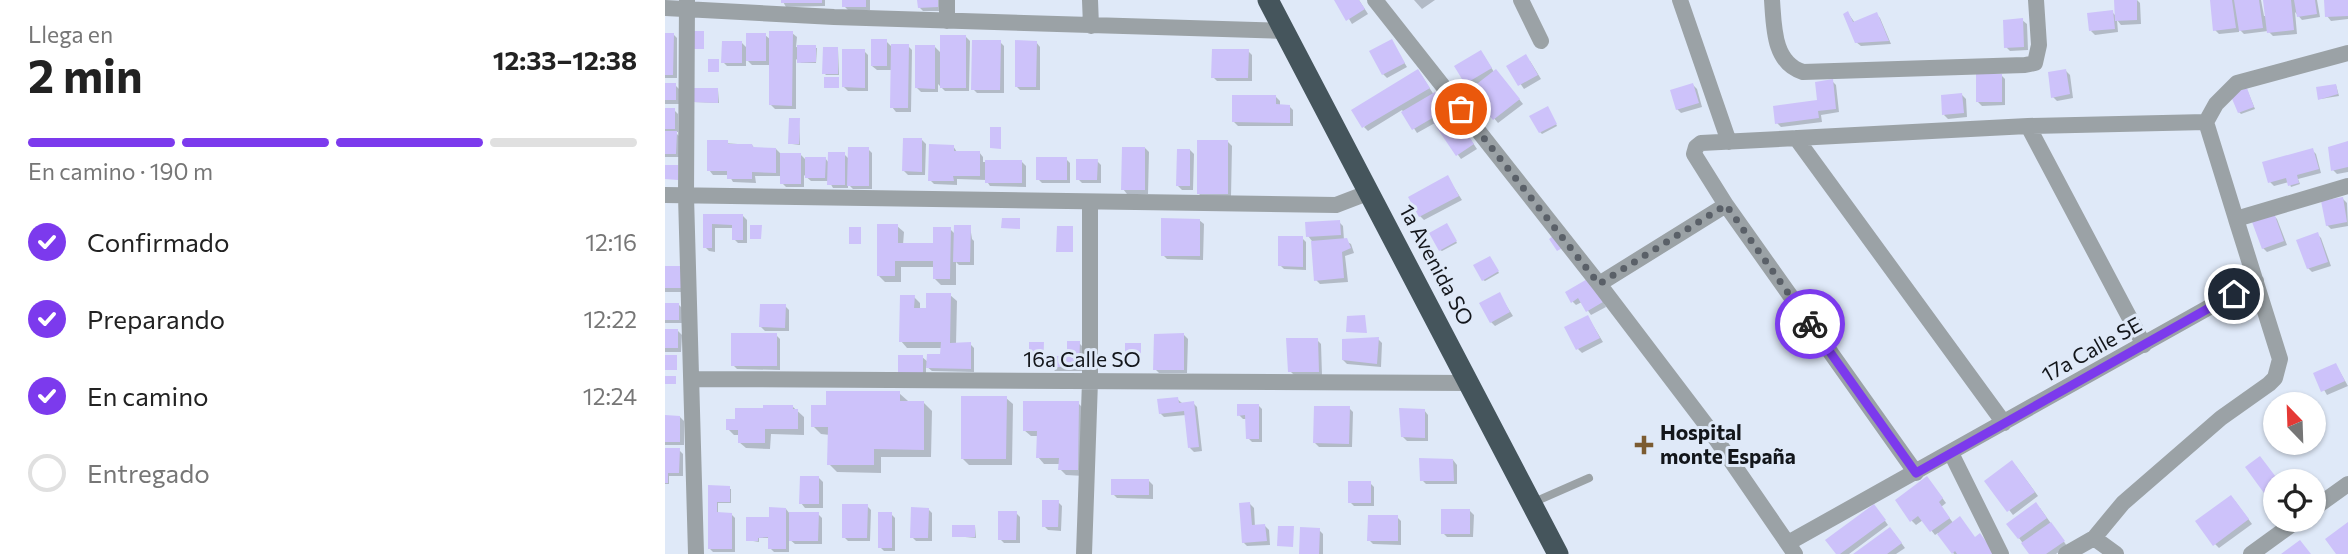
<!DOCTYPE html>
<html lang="es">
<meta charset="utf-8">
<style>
:root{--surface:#fff;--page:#f2f2f2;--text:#222;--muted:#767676;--line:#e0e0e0;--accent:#7c3aed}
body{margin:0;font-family:Commissioner,sans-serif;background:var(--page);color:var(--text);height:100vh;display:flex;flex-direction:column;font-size:26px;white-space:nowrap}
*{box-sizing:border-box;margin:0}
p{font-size:23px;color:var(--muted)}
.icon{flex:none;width:38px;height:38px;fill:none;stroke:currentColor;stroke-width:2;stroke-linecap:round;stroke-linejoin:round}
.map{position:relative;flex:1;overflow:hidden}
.side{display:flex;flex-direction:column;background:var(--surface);width:665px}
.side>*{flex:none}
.needle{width:46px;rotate:337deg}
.controls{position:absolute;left:1598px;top:392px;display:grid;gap:14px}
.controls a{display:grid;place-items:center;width:63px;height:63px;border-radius:50%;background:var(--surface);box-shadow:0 2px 5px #0004;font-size:35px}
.pin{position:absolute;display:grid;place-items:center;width:60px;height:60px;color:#fff;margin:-30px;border:4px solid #fff;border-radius:50%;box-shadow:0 2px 7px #0007}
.courier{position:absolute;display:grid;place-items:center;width:70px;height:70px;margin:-35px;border:5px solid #7c3aed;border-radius:50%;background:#fff;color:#222;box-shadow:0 2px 9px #0007}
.head em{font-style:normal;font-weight:700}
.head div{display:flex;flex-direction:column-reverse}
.head{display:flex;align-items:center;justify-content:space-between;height:119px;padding:0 28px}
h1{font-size:46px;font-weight:700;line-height:52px}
.bar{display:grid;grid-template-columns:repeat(4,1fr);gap:10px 7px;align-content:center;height:84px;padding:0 28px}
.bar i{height:9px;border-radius:5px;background:var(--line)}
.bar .selected{background:var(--accent)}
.bar p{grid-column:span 4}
ol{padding:0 28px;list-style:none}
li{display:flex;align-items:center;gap:21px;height:77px}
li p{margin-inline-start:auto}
li .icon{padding:7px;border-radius:50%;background:var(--accent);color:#fff;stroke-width:4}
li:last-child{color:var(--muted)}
li i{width:38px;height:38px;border:4px solid var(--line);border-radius:50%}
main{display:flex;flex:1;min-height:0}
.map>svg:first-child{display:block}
</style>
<main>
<section class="side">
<div class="head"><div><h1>2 min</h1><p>Llega en</p></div><em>12:33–12:38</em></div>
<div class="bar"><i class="selected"></i><i class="selected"></i><i class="selected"></i><i></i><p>En camino · 190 m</p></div>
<ol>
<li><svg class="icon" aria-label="check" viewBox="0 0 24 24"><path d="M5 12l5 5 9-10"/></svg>Confirmado<p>12:16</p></li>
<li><svg class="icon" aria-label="check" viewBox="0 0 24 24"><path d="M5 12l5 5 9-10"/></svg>Preparando<p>12:22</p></li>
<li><svg class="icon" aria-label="check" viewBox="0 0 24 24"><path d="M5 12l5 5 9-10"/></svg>En camino<p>12:24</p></li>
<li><i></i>Entregado</li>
</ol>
</section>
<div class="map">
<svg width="1683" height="554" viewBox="0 0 1683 554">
<rect width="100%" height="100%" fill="#dfe9f8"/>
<path fill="#0003" d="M117,0H160V6L121,7Z
M179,0H205V10H183L179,6Z
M254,0H276L277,11H258L254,7Z
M673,0H694L703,14L687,24Z
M749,0H770L757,9Z
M1451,0H1472L1475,3L1476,24L1456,25L1452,20L1453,32L1430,35L1426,31L1447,12L1452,17Z
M1546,0H1596L1599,16H1602L1600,0H1652L1655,17L1637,20L1630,12L1632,34L1608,36L1603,31L1579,34L1574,29V32L1554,34L1550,30Z
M1661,0H1683V19L1666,21L1662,16Z
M1183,13L1190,23L1211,14L1215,18L1226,44L1196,46L1191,42Z
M1357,20L1362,24L1363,50L1345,51L1341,47Z
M127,33L132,37L131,47L152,48L151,63H136L131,59V109H110L106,105V65H87L81,59V66H62L58,62L77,43L83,49L100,35L106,40Z
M0,34H8L12,38V78H0Z
M301,37L305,41L304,91H280L273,84V92H256L252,88L270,47L277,54Z
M221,41L226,46H243L247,50L246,112H231L227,107V70H212L207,66Z
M726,41L742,67L722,78L718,74Z
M335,42L339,46V93H312L308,89Z
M371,42L375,47V90H355L351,86Z
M173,49L174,75H161L159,73Z
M199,51L203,55V91H183L179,87Z
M583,51L587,55V81H552L548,77Z
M819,56L829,72L835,75L858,104L833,123L806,90L813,85L812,83L805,87L801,83Z
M865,61L876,79L859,89L844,67Z
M1401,71L1405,75L1408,98L1392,101L1388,97Z
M1336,75L1340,79V105L1317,106L1313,102Z
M757,76L769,95L774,98L783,114L790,116L812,149L796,159L770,123L752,133L737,110L703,131L699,127Z
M1167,81L1171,85L1174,112L1156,115L1157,122L1116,127L1112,123L1154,102Z
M0,85H10L14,89V104H0Z
M1028,85L1032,89L1037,107L1016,113L1012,109Z
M1671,85L1674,96L1655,99Z
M53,90L54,103L29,102Z
M1583,92L1590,109L1576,114L1574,112Z
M1297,95L1301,99L1302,117L1283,119L1279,115Z
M611,97L615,101V106H624L628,110V126H573L569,122Z
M0,110H9L13,114V132H10L15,137V157H0Z
M884,110L892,126L877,134L875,132Z
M134,120L135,145L127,144L125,143Z
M257,140L261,144L260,175H243L239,171Z
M44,142L87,145L90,149H111L116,154H135L142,161L160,158L164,163L179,154L184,159L203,149L207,153V189H188L183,184V188H168L164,181H146L139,175V187H121L117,183V176H90L91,183L68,182L64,175H48L44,170Z
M563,142L567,146L566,197H537L533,193Z
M1683,143V172L1672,174L1668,170L1665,148Z
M288,146L292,152H314L318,157V162H357L361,166V187L325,186L321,180L292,179V185L269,184L265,180Z
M480,148L484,152L483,194H462L458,189Z
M525,150L529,154L528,190H517L513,186Z
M1647,150L1651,154L1656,173L1633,179L1635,184L1626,187L1624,182L1609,186L1605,182Z
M401,159L405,163V183H377L373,179Z
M432,161L436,165V183H417L413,179Z
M783,178L797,200L759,220L755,216Z
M1678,199L1682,203L1683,226L1666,229L1662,225Z
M40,215L78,216L82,220V243H73L69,239V228H50V252L44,251L40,247Z
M1608,215L1612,219L1622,245L1602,252L1598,248Z
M534,220L539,224L538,260L502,259L498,255Z
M674,222L678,226L679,240L686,244L689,253L680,256L683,282L655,284L651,280L647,241L643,236Z
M232,226L239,232L238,245H269L285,229L290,234L305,226L307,239L309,241V265H294L291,262V285H276L269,278V267H236V282H220L214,276Z
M783,227L792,243L777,251L775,250Z
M1652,234L1656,238L1666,266L1647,272L1643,268Z
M637,238L641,242V270L619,269L615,265Z
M826,259L834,273L820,281L818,280Z
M0,268L20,292H0Z
M928,284L941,307L926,315L917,302L911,305L907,301Z
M834,294L848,316L830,326L826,322Z
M285,295L292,301L291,344H305L309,348V372L267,371L261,366V377H239L257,357L263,362L277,356V348H242L236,341L249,297L255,303V310H260Z
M0,305H14L18,309V323H0Z
M120,306L124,310V331H100L96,327Z
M923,317L938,342L917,353L913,349Z
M0,330L13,331L17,335L16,352H0Z
M111,335L115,339V370L72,369L68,365Z
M519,335L523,339L522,373H494L490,369Z
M713,339L717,343L716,367L682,364L678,360Z
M652,340L656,344L657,375H629L625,371Z
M414,343L418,347V371H390L386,366L403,358Z
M378,344L379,362H368L366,360Z
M1671,365L1683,386L1662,395L1650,374Z
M234,393L243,401L259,403L267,411L266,457H216V473L172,472L164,464L165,435L156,434L148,426L162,406Z
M341,398L348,404L347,465H304L297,458Z
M512,399L517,403H528L532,407L537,451L529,452L525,448L521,415L499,417L495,413Z
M413,403L419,409V476L401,475L395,469V464H379L373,457V436H366L359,430Z
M593,405L597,409V442H587L583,438L582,419H578L574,415Z
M128,407L139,417V435L106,434L105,449L81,448L74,442V435H69L63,429L72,420Z
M684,408L688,412L687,447H654L650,443Z
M759,410L763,415V441H742L738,437Z
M0,417H15L19,421V445H0Z
M0,450H14L18,454V476H4V484H0Z
M788,460L792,465V484H761L757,480Z
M1351,466L1373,496L1348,515L1322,481Z
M154,478L158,482V508H140L136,503Z
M484,481L488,485V499L452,498L448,494Z
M705,483L709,487V506H689L685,502Z
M1266,483L1281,503L1276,507L1289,524L1329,554H1289L1273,533L1270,535L1258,520L1251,525L1247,521L1232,501Z
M45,487L66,489V503H53V514H66L70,518V552H48L44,548Z
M1570,501L1587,524L1554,548L1550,544Z
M393,502L397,506L396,531L383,530L379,526Z
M585,504L589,508L590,527L600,526L604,530L605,545L582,546L578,542Z
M202,506L206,510L205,541H183L179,537Z
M1375,508L1402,546L1391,554H1366L1354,538Z
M121,509L125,514H153L157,518V544H130L124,539V552H109L105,548V538H94V542L82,540L105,519Z
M263,509L267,513V541H251L247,537Z
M805,511L809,515L808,537H782L778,533Z
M1213,511L1223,525L1184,554H1173Z
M351,513L355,517V543H339L335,539Z
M226,514L230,518V551H219L215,547Z
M732,517L736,521V545L708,544L704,540Z
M310,526L311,538L289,536Z
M654,530L658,534V554H635Z
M1229,533L1240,548L1231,554H1191Z"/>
<path fill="#cdc2fa" d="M116,0H157V3H116Z
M177,0H201V7H177Z
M252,0H273V7L253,8Z
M669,0H694L700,9L681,21Z
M1449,0H1472V20L1450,21Z
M1545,0H1567L1571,28L1548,31Z
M1569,0H1594L1598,28L1574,31Z
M1598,0H1626L1629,30L1602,33Z
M1629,0H1650L1652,14L1632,17Z
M1659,0H1683V16L1660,17Z
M1448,10L1450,29L1424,31L1422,13Z
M1183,11L1188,22L1212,12L1224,41L1190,43L1178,14Z
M1358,18L1359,47L1339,48L1338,20Z
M28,31H39V49H28Z
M104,31H128L127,106L104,105Z
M0,33H9L8,75H0Z
M81,33H101V61H81Z
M275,35H301V88H275Z
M206,39H222V66H206Z
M727,39L740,63L717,75L704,51Z
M307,40H336L335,90H306Z
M350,40L372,41L371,87H350Z
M57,41H77V63H56Z
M226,44H244L243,108H225Z
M132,45H151V62L132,63Z
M250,45H270V89L250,88Z
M158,47H173V74H157Z
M177,49H200V88L177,87Z
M547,49H584L583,78H546Z
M816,50L827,68L800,84L789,66Z
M861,54L873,75L853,86L841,66Z
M43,59H54V72H43Z
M753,69L765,88L697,128L686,110Z
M831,69L855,99L828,120L804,90Z
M1401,69L1405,94L1386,98L1383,72Z
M1311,74H1337V102H1311Z
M159,77H174V88H159Z
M1168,79L1171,109L1153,111L1154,118L1110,124L1108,106L1152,100L1150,82Z
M0,83H11V100H0Z
M1028,83L1034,103L1011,110L1005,90Z
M1671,84L1673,94L1653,100L1651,87Z
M27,88H53V103L27,102Z
M1582,88L1589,107L1573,113L1565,94Z
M770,92L781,110L747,130L736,112Z
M1297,93L1299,113L1277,115L1276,95Z
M567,95H611V104L625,105V123L567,122Z
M883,106L892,124L874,133L864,116Z
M0,108H10V129H0Z
M786,110L809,144L791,156L768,122Z
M124,118H135L134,144H123Z
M325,127H336V149L325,148Z
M0,131H12L11,154H0Z
M238,138H257V172L237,171Z
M42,140H63V144H87L88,147L111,148V173L87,172V179H62V171H42Z
M532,140H563V194H532Z
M1683,141V167L1666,171L1663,147Z
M264,144L289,145V151H315V176H288L289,181H263Z
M183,147H204V186H182Z
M457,147H480V190H456Z
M1648,148L1654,169L1632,175L1634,183L1623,186L1621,178L1603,183L1597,162Z
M512,149H525V186H511Z
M163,152H180V185H162Z
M115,153H136V184H115Z
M140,157H161L160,178H140Z
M371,157H402V180H371Z
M411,159H433L432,180H411Z
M320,160H357V183H320Z
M0,165H13V180L0,179Z
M783,175L794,196L754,217L743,197Z
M1678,197L1682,222L1661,226L1656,201Z
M1609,213L1619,241L1597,249L1587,222Z
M38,214H78V240H67V225L47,224V248H38Z
M337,218H355V229L336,228Z
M496,218L535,219V256H496Z
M675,220L676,235L641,237L640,222Z
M782,223L792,241L774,251L764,233Z
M212,224H233V243H268V227H286L285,279H268V261H230V276H212Z
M85,225H97L96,239H85Z
M289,225H306L305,262H288Z
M392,226H408V252H391Z
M184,227H196V244H184Z
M1653,232L1663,262L1642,269L1631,240Z
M891,234L899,247L892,251L884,239Z
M613,236H638V267L613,266Z
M682,238L686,248L677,252L679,278L649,281L646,241Z
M825,256L834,271L817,281L808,265Z
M0,266H17V288H0Z
M924,278L938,302L921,312L913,298L906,303L900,292Z
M835,292L845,312L825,323L814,303Z
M261,293H286L285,343L306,342V369L261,368L262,354H275L276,342H234L235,295H250L249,308H261Z
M0,303H14V320H0Z
M95,304H121L120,328L94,327Z
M700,315L702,333L681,332L682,316Z
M923,315L935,338L911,350L899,327Z
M0,329H13V348H0Z
M66,333H112V366H66Z
M519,333V370H488L489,334Z
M714,337L712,364L677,360V339Z
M621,338H653L654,372H623Z
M402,341H415L414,367H384V356H402Z
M364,342H379L378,361H364Z
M460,343H476V356H460Z
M0,355H12V370H0Z
M233,355H258V373H233Z
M1671,363L1680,381L1656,392L1648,373Z
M0,376H11V384H0Z
M161,391H235V401H259V450L209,449V465H162L163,427H146V405H161Z
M296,396H342L341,459H296Z
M513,397L514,403L529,401L534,447L523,448L519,411L494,414L492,399Z
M358,401H414L413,470H393L394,458H371L372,431H358Z
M572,404H594V439H581L580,415L572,416Z
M98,405H128V409H133V429H100V443H73V430H61V419H70V408H98Z
M649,406H685L684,444L648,443Z
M734,408L760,409V438L736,437Z
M0,415L15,416V442H0Z
M0,448H15L14,473H3V483H0Z
M1595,456L1614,481H1610V502L1607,504L1580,467Z
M754,458L788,459L789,481H755Z
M1347,460L1370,492L1342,512L1319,481Z
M135,476H154V504H134Z
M1262,476L1278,498L1274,502L1285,518L1265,532L1253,516L1245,522L1230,500Z
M446,479H484V495H446Z
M683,481H706V503H683Z
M43,485L65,486V502H52V512L67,513V549H43Z
M1566,495L1584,519L1548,546L1530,521Z
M377,500H394L393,527H377Z
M585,502L587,525L600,524L602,541L577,543L574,503Z
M1371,502L1382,518L1353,539L1341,524Z
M177,504H203L202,538H177Z
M1209,504L1221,520L1175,554H1171L1160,540Z
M104,507L121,508V549H103V537L93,538V541H81V517H104Z
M246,507L264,508L263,538H245Z
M776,509H805V534H776Z
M333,511H352L351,540H333Z
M124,512H154L153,541H124Z
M213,512H227V548H213Z
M703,515H733V541H702Z
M1295,516L1310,537L1315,533L1330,554H1292L1290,551L1287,554L1272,534Z
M1386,522L1400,541L1381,554H1364L1356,543Z
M1683,522V554H1671L1660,539Z
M287,525H310V537H287Z
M613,526H629L628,547L612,546Z
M635,527L655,528L654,554H634Z
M1225,527L1237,543L1222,554H1188Z
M1635,540L1646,554H1616Z"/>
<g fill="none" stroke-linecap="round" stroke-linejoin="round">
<path stroke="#9ba2a6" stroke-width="8" d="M867,503L924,478"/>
<path stroke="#9ba2a6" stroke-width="16" d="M22,0L21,196L31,554
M282,0V21
M425,0L426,26
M710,0L934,284L1042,426L1130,554
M856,0L876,41
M1015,0L1064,142
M1107,0C1109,26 1108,63 1138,72L1360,65L1370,63L1374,45L1371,0
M0,8L169,17L620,31
M1541,122L1551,104L1572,83L1683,53
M1363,126L1479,345
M1131,138L1339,423
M0,195L671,205L705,192
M1061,205L1029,154L1031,147L1036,143L1363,126L1541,122L1571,219
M934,284L1061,205L1251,473
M28,379L805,383
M1286,453L1336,554
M1648,509L1683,484
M1429,538L1451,554
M1123,543L1591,281
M419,554L425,381V202
M1401,554L1429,538L1458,503L1556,418L1604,384L1610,378L1615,359L1571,219L1683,186
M1586,554L1633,520"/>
<path stroke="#45555c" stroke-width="21" d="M603,0L893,554"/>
</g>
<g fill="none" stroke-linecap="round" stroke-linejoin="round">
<path stroke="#5a6068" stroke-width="7" stroke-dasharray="0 12.6" d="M796,109L934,284L1061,205L1145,324"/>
<path stroke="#7c3aed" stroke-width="9" d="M1145,324L1251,473L1569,294"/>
</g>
<path fill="#7b5b31" stroke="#dfe9f8" stroke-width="2.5" d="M975.5 434.5h7v7h7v7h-7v7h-7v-7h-7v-7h7z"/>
<g text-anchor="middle" stroke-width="6" stroke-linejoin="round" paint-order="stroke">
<g font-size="21" fill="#13161b" stroke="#dfe9f8">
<text transform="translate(771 265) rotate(62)" y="7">1a Avenida SO</text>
<text transform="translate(1427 350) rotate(-29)" y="7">17a Calle SE</text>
<text x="417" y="367">16a Calle SO</text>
</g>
<g font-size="21" font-weight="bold" fill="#13161b" stroke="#dfe9f8" text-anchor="start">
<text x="995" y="440">Hospital<tspan x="995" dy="24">monte España</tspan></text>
</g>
</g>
</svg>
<div class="controls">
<a><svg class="needle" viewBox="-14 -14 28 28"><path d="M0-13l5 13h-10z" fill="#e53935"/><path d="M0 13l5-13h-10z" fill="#767676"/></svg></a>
<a><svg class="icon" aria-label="locate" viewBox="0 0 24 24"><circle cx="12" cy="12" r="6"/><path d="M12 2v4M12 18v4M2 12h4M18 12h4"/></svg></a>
</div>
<div class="pin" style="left:796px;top:109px;background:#ea580c"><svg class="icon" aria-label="bag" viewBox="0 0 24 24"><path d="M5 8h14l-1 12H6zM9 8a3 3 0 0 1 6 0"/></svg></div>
<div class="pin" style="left:1569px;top:294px;background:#1f2937"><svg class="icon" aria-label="home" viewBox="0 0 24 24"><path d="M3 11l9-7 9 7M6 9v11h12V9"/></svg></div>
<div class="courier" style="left:1145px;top:324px"><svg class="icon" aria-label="bike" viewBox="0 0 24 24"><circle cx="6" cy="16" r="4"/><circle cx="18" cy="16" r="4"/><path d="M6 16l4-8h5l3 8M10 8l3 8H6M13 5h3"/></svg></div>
</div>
</main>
